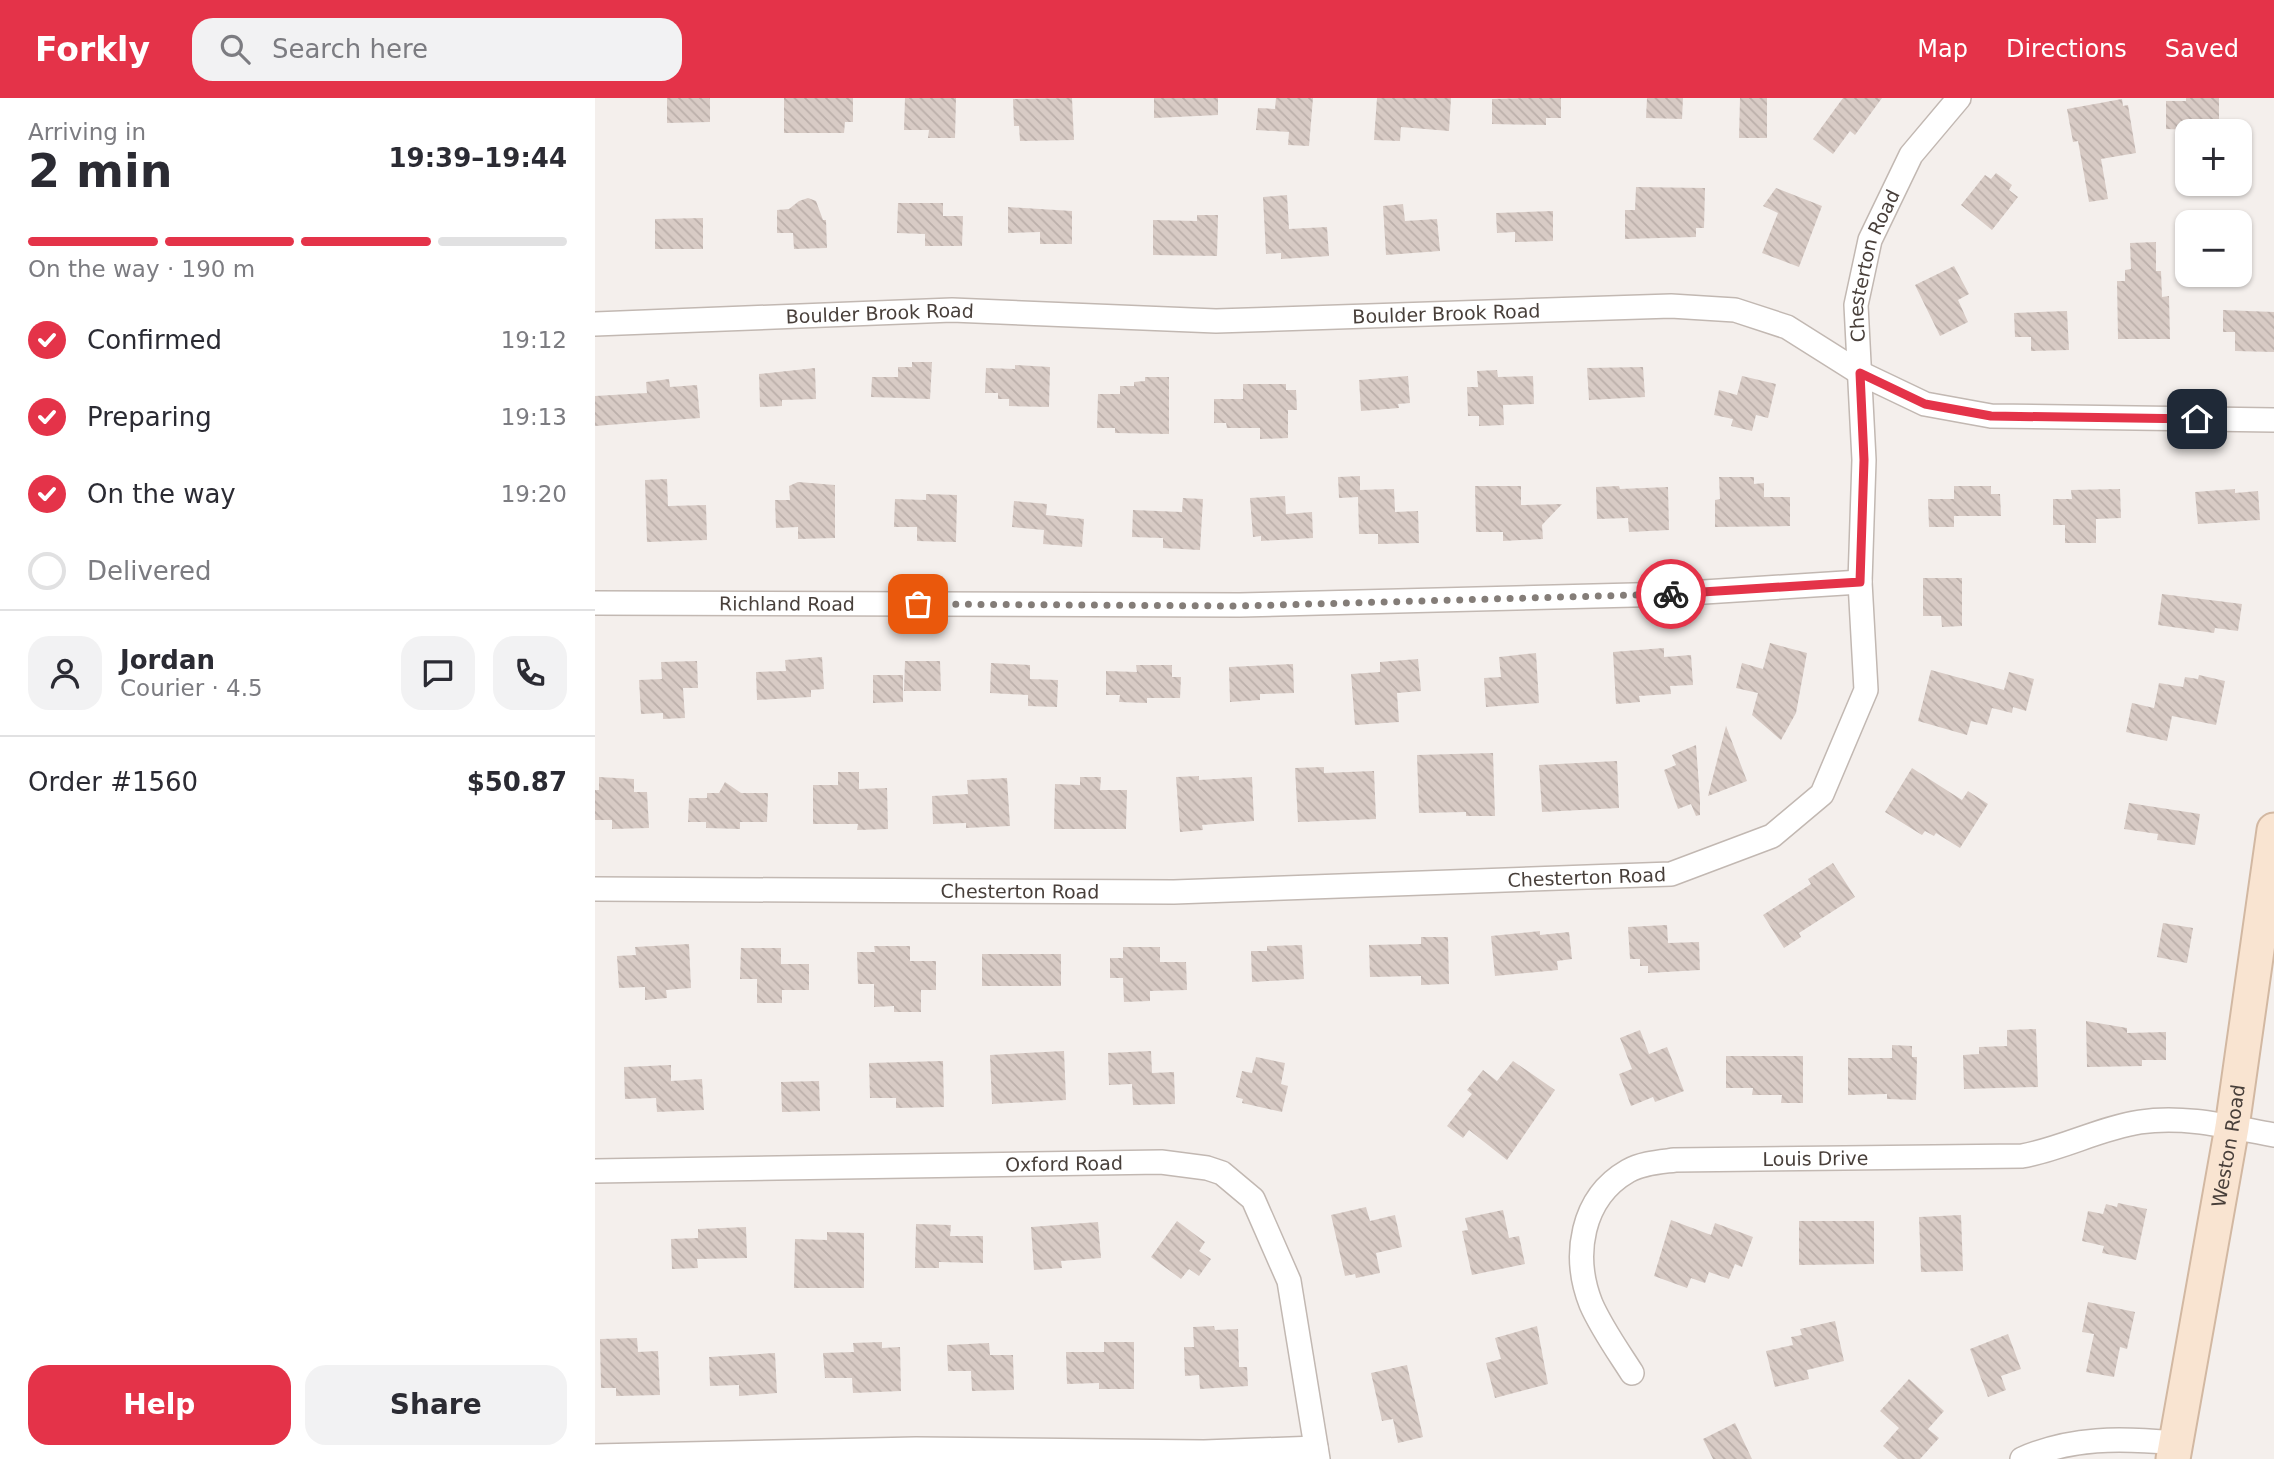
<!DOCTYPE html>
<meta charset="utf-8">
<style>
:root{--surface:#fff;--page:#f2f2f3;--text:#2b2b33;--muted:#7c7c81;--line:#e1e1e2;--accent:#e43349}
body{margin:0;font-family:"DejaVu Sans",sans-serif;background:var(--page);color:var(--text);height:100vh;display:flex;flex-direction:column;font-size:26px;white-space:nowrap}
*{box-sizing:border-box;margin:0}
p{font-size:23px;color:var(--muted)}
.icon{flex:none;width:38px;height:38px;fill:none;stroke:currentColor;stroke-width:2;stroke-linecap:round;stroke-linejoin:round}
.map{position:relative;flex:1;overflow:hidden}
.side{display:flex;flex-direction:column;background:var(--surface);width:595px}
.side>*{flex:none}
.controls{position:absolute;left:1580px;top:21px;display:grid;gap:14px}
.controls a{display:grid;place-items:center;width:77px;height:77px;border-radius:14px;background:var(--surface);box-shadow:0 2px 5px #0004;font-size:35px}
.pin{position:absolute;display:grid;place-items:center;width:60px;height:60px;color:#fff;margin:-30px;border-radius:14px;box-shadow:0 4px 10px #0006}
.courier{position:absolute;display:grid;place-items:center;width:70px;height:70px;margin:-35px;border:5px solid #e43349;border-radius:50%;background:#fff;color:#222;box-shadow:0 2px 9px #0007}
.head em{font-style:normal;font-weight:700}
.head div{display:flex;flex-direction:column-reverse}
.head{display:flex;align-items:center;justify-content:space-between;height:119px;padding:0 28px}
h1{font-size:46px;font-weight:700;line-height:52px}
.bar{display:grid;grid-template-columns:repeat(4,1fr);gap:10px 7px;align-content:center;height:84px;padding:0 28px}
.bar i{height:9px;border-radius:5px;background:var(--line)}
.bar .on{background:var(--accent)}
.bar p{grid-column:span 4}
.line{display:flex;align-items:center;gap:18px;padding:0 28px;border-top:2px solid var(--line)}
.line div{flex:1}
.round{display:grid;place-items:center;flex:none;width:74px;height:74px;border-radius:21px;background:var(--page)}
ol{padding:0 28px;list-style:none}
li{display:flex;align-items:center;gap:21px;height:77px}
li p{margin-inline-start:auto}
li .icon{padding:7px;border-radius:50%;background:var(--accent);color:#fff;stroke-width:4}
li:last-child{color:var(--muted)}
li i{width:38px;height:38px;border:4px solid var(--line);border-radius:50%}
.button{display:flex;gap:14px;margin-top:auto;padding:14px 28px}
.button a{flex:1;height:80px;border-radius:21px;background:var(--accent);color:#fff;font-size:28px;font-weight:700;line-height:80px;text-align:center}
.button a+a{background:var(--page);color:var(--text)}
header{display:flex;align-items:center;gap:42px;box-sizing:border-box;height:98px;padding:0 35px;background:var(--accent);color:#fff}
header strong{font-size:33px}
nav{display:flex;gap:38px;margin-inline-start:auto;font-size:24px}
.search{width:490px;height:63px;background:var(--page);display:flex;align-items:center;gap:18px;box-sizing:border-box;padding:0 24px;border-radius:21px;color:var(--muted);font-size:26px}
main{display:flex;flex:1;min-height:0}
.map>svg:first-child{display:block}
</style>
<header>
<strong>Forkly</strong>
<div class="search"><svg class="icon" aria-label="search" viewBox="0 0 24 24"><circle cx="10" cy="10" r="6"/><path d="M15 15l6 6"/></svg>Search here</div>
<nav><a>Map</a><a>Directions</a><a>Saved</a></nav>
</header>
<main>
<section class="side">
<div class="head"><div><h1>2 min</h1><p>Arriving in</p></div><em>19:39–19:44</em></div>
<div class="bar"><i class="on"></i><i class="on"></i><i class="on"></i><i></i><p>On the way · 190 m</p></div>
<ol>
<li><svg class="icon" aria-label="check" viewBox="0 0 24 24"><path d="M5 12l5 5 9-10"/></svg>Confirmed<p>19:12</p></li>
<li><svg class="icon" aria-label="check" viewBox="0 0 24 24"><path d="M5 12l5 5 9-10"/></svg>Preparing<p>19:13</p></li>
<li><svg class="icon" aria-label="check" viewBox="0 0 24 24"><path d="M5 12l5 5 9-10"/></svg>On the way<p>19:20</p></li>
<li><i></i>Delivered</li>
</ol>
<div class="line" style="height:126px"><a class="round"><svg class="icon" aria-label="person" viewBox="0 0 24 24"><circle cx="12" cy="8" r="4"/><path d="M4 21q1-7 8-7t8 7"/></svg></a><div><b>Jordan</b><p>Courier · 4.5</p></div><a class="round"><svg class="icon" aria-label="chat" viewBox="0 0 24 24"><path d="M4 5h16v11H9l-5 4z"/></svg></a><a class="round"><svg class="icon" aria-label="phone" viewBox="0 0 24 24"><path d="M5 4h4l2 5-3 2q2 4 5 5l2-3 5 2v4C11 20 4 13 5 4z"/></svg></a></div>
<div class="line" style="height:91px"><div>Order #1560</div><b>$50.87</b></div>
<div class="button"><a>Help</a><a>Share</a></div>
</section>
<div class="map">
<svg width="1679" height="1361" viewBox="0 0 1679 1361">
<defs>
<pattern id="building-back-hatch" width="6" height="6" patternUnits="userSpaceOnUse" patternTransform="scale(1.75)"><rect width="6" height="6" fill="#d8cbc5"/><path d="M-1 5l2 2M0 0l6 6M5-1l2 2" fill="none" stroke="#bbafaa"/></pattern>
</defs>
<rect width="100%" height="100%" fill="#f4efec"/>
<path fill="url(#building-back-hatch)" d="M72,0H115V24L72,25Z
M189,0H258V24H250L249,35H189Z
M310,0H361L360,40H333L334,32H309Z
M477,0L479,42L425,43L424,28H419L418,1Z
M559,0H623V17L559,20Z
M681,0H718L714,48L693,47L694,34L661,32L663,10L680,11Z
M782,0H856L854,33L806,29L805,43L779,42Z
M930,0H966V20H951V27L897,26V1Z
M1052,0H1088L1087,21L1051,20Z
M1145,0H1172V40H1144Z
M1248,0H1287L1260,37L1255,33L1238,56L1218,41Z
M1591,0H1624V33L1571,31V3H1591Z
M1527,1L1528,8L1533,7L1541,55L1506,61L1513,101L1494,104L1483,43L1478,44L1472,11Z
M1401,75L1417,87L1414,92L1423,99L1397,132L1366,107L1390,77L1396,81Z
M1041,89L1110,90L1109,130H1101V139L1030,141V112H1040Z
M1181,90L1227,108L1204,169L1167,155L1183,115L1168,108Z
M692,97L694,131L732,129L734,158L686,161V155L671,156L668,99Z
M213,100L221,103L228,122H231L232,150L199,151L198,135H182V112L194,111L204,103Z
M303,105H348V118H368L367,148H330V136L302,135Z
M808,106L810,123L842,121L845,153L791,157L788,108Z
M413,109L477,113V146H445V134L413,135Z
M958,113V143L920,144V134L902,135L901,115Z
M602,117H623L622,158L558,157V122L602,123Z
M108,120V151H60V121Z
M1561,144V173H1566L1567,199L1574,198L1575,241H1523L1522,183H1530V172L1536,171L1535,145Z
M1359,168L1374,196L1363,202L1373,224L1345,238L1320,187Z
M1628,212L1679,214V254L1640,253V234H1628Z
M1472,213L1474,252L1436,253V239H1420L1419,215Z
M317,264H337L335,301L276,299L277,279H303V269H317Z
M420,267L455,269L454,309L414,308V301H403V295H390L391,270L420,271Z
M1048,269L1050,299L994,302L992,270Z
M220,270L221,301L187,302V308L165,309L164,276Z
M902,272L903,279L938,278L939,306L908,307L909,327L884,328V318H873L872,289H883L882,273Z
M813,278L815,305L803,306L804,310L766,313L764,282Z
M1147,278L1181,286L1173,320L1161,317L1157,333L1136,328L1138,321L1119,317L1124,292L1142,297Z
M550,279H574V336L520,335V330H502L503,296H525V288H539V284L550,283Z
M74,281L75,289L102,287L105,320L0,328V298L52,295L51,284Z
M648,286H691V292H701L702,312H693V340L665,341V330H632L631,325H619V301H648Z
M765,378V392L799,391L800,414L823,413L824,445L783,446V436H764L763,399L744,400L743,379Z
M1124,379H1159V386L1169,385V399H1195V428L1120,429V402L1125,401Z
M72,381L73,408L111,407L112,442L52,444L50,382Z
M203,384L240,387V440L203,441V429L181,430L180,402H195L194,388Z
M880,388H926V407L967,406L947,427L948,441L908,443V434H881Z
M1024,388L1025,391L1073,389L1074,432L1034,434L1033,420L1002,421L1001,389Z
M1359,388H1396V396H1405L1406,418H1359V429H1334L1333,401H1359Z
M1525,391L1526,420L1501,421V445H1470V427H1458V401H1477L1476,392Z
M1640,391V395L1663,393L1665,422L1603,426L1600,394Z
M331,396L362,397L361,444L322,443V429H299L300,401L331,402Z
M690,398L691,416L717,414L718,440L666,443V438L658,439L655,400Z
M588,400L608,401L605,452L568,450V440L537,439L538,412L587,414Z
M419,403L452,406L451,417L489,421L487,449L448,446L449,432L417,429Z
M1328,480H1367V528L1347,529L1346,518H1328Z
M1567,496L1647,506L1643,533L1620,530L1619,535L1563,527Z
M1175,545L1212,555L1201,615L1186,642L1157,617L1163,595L1141,590L1147,565L1168,571Z
M1069,550V559L1096,557L1098,587L1075,588L1076,596L1044,598L1045,604L1021,606L1018,554Z
M941,555L944,605L891,609L889,580L906,579L904,559Z
M227,559L229,591L216,592V599L162,602L161,574L191,573L190,562Z
M823,561L826,593L802,595L804,624L760,627L756,576L785,574V564Z
M102,563L103,590H88L90,620L68,621V615L46,616L44,582L67,581L66,564Z
M310,563H345L346,593H309Z
M396,565L435,567V581L463,582L462,609L433,608V597L395,595Z
M698,566L699,595L665,596V602L635,604L634,569Z
M541,567H577V579H586L585,600H552V605L524,604L525,597H511V573L542,574Z
M1336,572L1409,592L1414,574L1439,581L1431,613L1418,609L1417,615L1397,610L1392,627L1376,623L1372,637L1323,623Z
M278,577H308V604L278,605Z
M1604,577L1630,583L1621,627L1577,618L1572,643L1531,634L1537,605L1559,610L1564,585L1588,589L1590,579L1603,581Z
M1131,628L1152,683L1113,698Z
M1101,647L1105,702V717L1101,718L1096,706L1083,711L1069,672L1081,667L1077,657Z
M898,655L900,718H871V714L824,715L822,657Z
M1022,663L1024,710L947,714L944,667Z
M729,669V675L779,673L781,721L703,724L700,670Z
M1317,670L1367,702L1373,693L1393,706L1365,750L1341,735L1339,738L1330,733L1327,737L1290,714Z
M243,674H264V691L292,690L293,731L262,732L263,726H218V687H243Z
M604,678V682L657,679L659,723L607,727L608,732L585,734L581,679Z
M4,679L39,681V694H52L54,730L17,731V722H0V692H4Z
M485,679H506L505,692H532L531,731H459L460,686L485,687Z
M412,680L415,728L371,730V725L338,726L337,698L373,696L372,682Z
M130,684L146,695H173L172,724H145V731L111,730V724H93L94,700H112V695H124Z
M1534,705L1605,716L1600,747L1562,742L1563,736L1529,731Z
M1238,765L1260,799L1204,835L1206,839L1189,850L1168,817L1216,786L1213,781Z
M1568,825L1598,830L1592,865L1562,859Z
M1072,827L1073,845L1104,844L1105,872L1053,875V868H1045V861H1035L1033,829Z
M945,833V837L974,834L977,861L962,863L963,872L900,878L896,838Z
M826,839H853L854,886L826,887V878L775,879L774,847L826,846Z
M94,846L96,890L71,892L72,900L50,902V889L24,890L22,858L41,857L40,849Z
M707,847L709,881L657,884L656,853H672V848Z
M279,848H315V863H341V892H326V914H299V908L279,909V886H263L262,854H280Z
M528,849H565V864H591L592,892L555,893V903L529,904L528,880H515V860H528Z
M146,850H186V866H214V892H187V905H162V881H145Z
M387,856H466V888H387Z
M1491,923L1532,930V935L1571,934V962H1547V968L1492,969Z
M1441,931L1443,989L1369,991L1368,957L1384,956V949L1412,948V932Z
M1045,932L1054,956L1072,949L1089,993L1060,1004L1058,999L1036,1008L1024,976L1037,971L1025,940Z
M1297,947L1317,948V959H1322L1321,1002L1292,1001V996L1253,997V960H1297Z
M469,953L471,1002L397,1006L395,957Z
M556,953L557,975L579,974L580,1006L538,1007L537,986L514,987L513,955Z
M1131,958H1208V1005H1186L1187,997H1157L1158,990H1131Z
M661,959L690,965L686,986L693,988L687,1014L647,1005L648,1001L641,999L647,973L657,975Z
M348,963L349,1009L301,1010V1000H275L274,965Z
M918,963L960,992L912,1062L874,1032L868,1040L852,1028L877,996L872,992L888,972L902,983Z
M76,967V983L107,981L109,1012L62,1014L61,1000L30,1001L29,969Z
M224,983L225,1013L187,1014L186,984Z
M1523,1105L1552,1111L1541,1162L1507,1155L1509,1148L1487,1143L1493,1113L1508,1116L1511,1106L1522,1109Z
M771,1109L775,1123L800,1117L807,1149L781,1155L785,1175L761,1180L760,1176L750,1178L736,1117Z
M908,1112L914,1140L924,1138L930,1166L877,1177L867,1133L873,1132L870,1120Z
M1366,1117L1368,1173L1326,1174L1324,1119Z
M1076,1122L1116,1137L1120,1125L1158,1139L1147,1169L1140,1166L1134,1181L1114,1174L1110,1185L1096,1180L1092,1190L1059,1178Z
M582,1123L610,1144L604,1153L616,1161L604,1178L594,1171L586,1181L556,1159Z
M1204,1123H1279V1166L1204,1167Z
M503,1124L506,1160L466,1163L467,1170L439,1172L436,1129Z
M321,1126L356,1127L355,1138H388V1165L344,1164V1170H320Z
M151,1129L152,1160L102,1161L103,1170L77,1171L76,1141L103,1140V1131Z
M232,1134L269,1135V1190H199L200,1141L232,1142Z
M1493,1204L1540,1214L1532,1251L1525,1249L1519,1279L1491,1274L1499,1236L1487,1234Z
M1240,1223L1249,1263L1212,1272L1214,1281L1180,1289L1171,1253L1198,1247L1196,1239L1207,1237L1205,1231Z
M619,1228L620,1232L643,1231L644,1269H652L653,1288L605,1291L604,1277L590,1278L589,1249H599L598,1229Z
M942,1228L953,1286L900,1300L891,1265L906,1261L900,1240Z
M1413,1236L1426,1271L1406,1278L1411,1292L1393,1299L1375,1251Z
M42,1240L43,1254L63,1253L65,1297L21,1298V1290H6L5,1241Z
M287,1244V1250L305,1249L306,1293L258,1295L257,1280H230L228,1255L259,1254L258,1245Z
M509,1244H539V1291H504V1285L472,1286L471,1254H509Z
M394,1245L395,1257H418L419,1292L377,1293L376,1273H353L352,1247Z
M180,1255L182,1295L144,1298V1287L115,1288L114,1259Z
M812,1267L828,1339L803,1345L798,1321L787,1323L776,1275Z
M1314,1281L1349,1313L1333,1331L1344,1340L1325,1361H1303L1288,1348L1304,1330L1285,1313Z
M1140,1325L1157,1361H1118L1108,1341Z"/>
<g fill="none" stroke-linecap="round" stroke-linejoin="round">
<defs>
<g id="street">
<path id="s1" d="M0,226L357,212L621,223L1076,208L1140,212L1192,229L1265,275L1330,306L1396,318L1679,322"/>
<path id="s2" d="M0,505L645,507L1078,496L1265,484"/>
<path id="s3" d="M0,791L579,794L1076,776L1177,738L1227,696L1271,592L1265,484L1269,362L1261,207L1275,142L1316,57L1364,0"/>
<path id="s4" d="M0,1073L566,1064L612,1070L627,1075L658,1101L694,1183L723,1361"/>
<path id="s5" d="M1037,1275C1023,1253 1007,1231 996,1206C977,1158 986,1100 1033,1073C1047,1065 1065,1064 1080,1062L1427,1058C1467,1051 1505,1030 1545,1024C1590,1017 1635,1029 1679,1037"/>
<path d="M0,1358L321,1351L609,1354L721,1350"/>
<path d="M1427,1361C1476,1339 1526,1340 1579,1345"/>
</g>
<g id="secondary">
<path id="s6" d="M1578,1361L1637,1029L1679,732"/>
</g>
</defs>
<use href="#street" stroke="#c2b8b2" stroke-width="26"/>
<use href="#secondary" stroke="#d2b8a2" stroke-width="37"/>
<use href="#street" stroke="#fff" stroke-width="23"/>
<use href="#secondary" stroke="#f9e4d1" stroke-width="33"/>
</g>
<g fill="none" stroke-linecap="round" stroke-linejoin="round">
<path stroke="#847d78" stroke-width="7" stroke-dasharray="0 12.6" d="M323,506L645,508L1076,496"/>
<path stroke="#e43349" stroke-width="9" d="M1076,496L1265,484L1269,362L1265,275L1330,306L1396,318L1602,321"/>
</g>
<g text-anchor="middle" stroke-width="7" stroke-linejoin="round" paint-order="stroke">
<g font-size="19" fill="#483f3a" stroke="#fff">
<text dy="7" stroke="none"><textPath href="#s3" startOffset="1790">Chesterton Road</textPath></text>
<text dy="7" stroke="none"><textPath href="#s1" startOffset="852">Boulder Brook Road</textPath></text>
<text dy="7" stroke="none"><textPath href="#s1" startOffset="285">Boulder Brook Road</textPath></text>
<text dy="7" stroke="none"><textPath href="#s2" startOffset="192">Richland Road</textPath></text>
<text dy="7" stroke="none"><textPath href="#s3" startOffset="992">Chesterton Road</textPath></text>
<text dy="7" stroke="none"><textPath href="#s3" startOffset="425">Chesterton Road</textPath></text>
<text dy="7" stroke="none"><textPath href="#s6" startOffset="318">Weston Road</textPath></text>
<text dy="7" stroke="none"><textPath href="#s5" startOffset="420">Louis Drive</textPath></text>
<text dy="7" stroke="none"><textPath href="#s4" startOffset="469">Oxford Road</textPath></text>
</g>
</g>
</svg>
<div class="controls">
<a>+</a>
<a>−</a>
</div>
<div class="pin" style="left:323px;top:506px;background:#ea580c"><svg class="icon" aria-label="bag" viewBox="0 0 24 24"><path d="M5 8h14l-1 12H6zM9 8a3 3 0 0 1 6 0"/></svg></div>
<div class="pin" style="left:1602px;top:321px;background:#1f2937"><svg class="icon" aria-label="home" viewBox="0 0 24 24"><path d="M3 11l9-7 9 7M6 9v11h12V9"/></svg></div>
<div class="courier" style="left:1076px;top:496px"><svg class="icon" aria-label="bike" viewBox="0 0 24 24"><circle cx="6" cy="16" r="4"/><circle cx="18" cy="16" r="4"/><path d="M6 16l4-8h5l3 8M10 8l3 8H6M13 5h3"/></svg></div>
</div>
</main>
